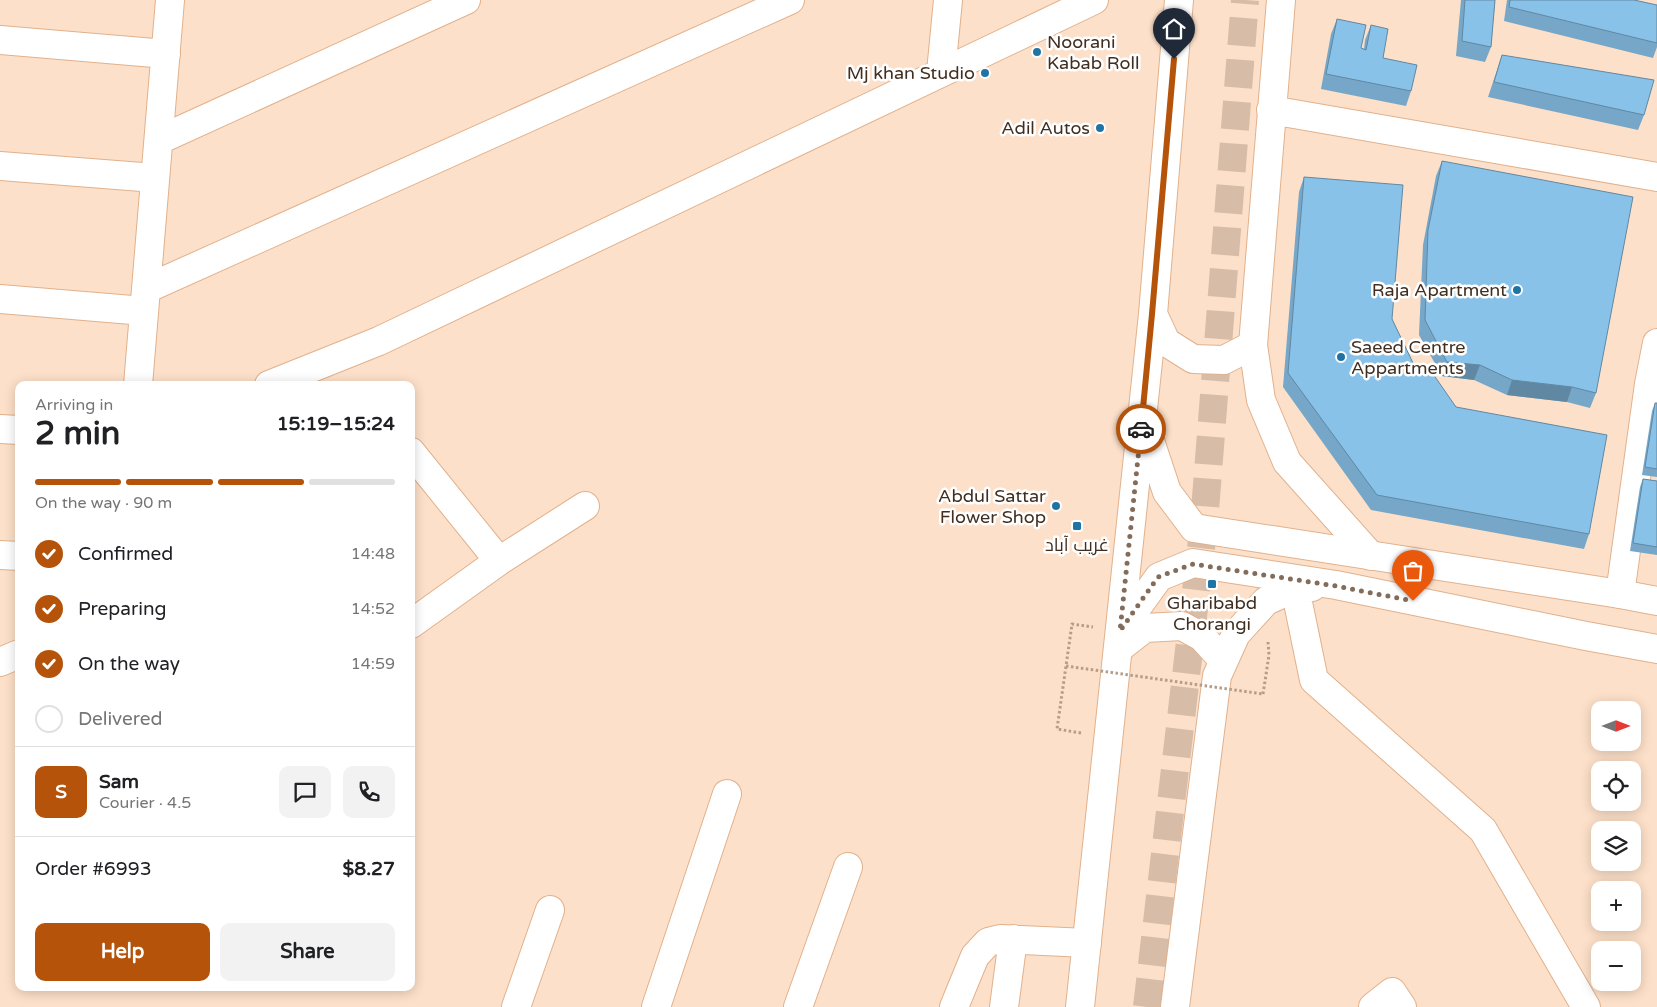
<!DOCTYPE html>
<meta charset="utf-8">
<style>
:root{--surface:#fff;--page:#f2f2f2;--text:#202124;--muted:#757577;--line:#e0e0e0;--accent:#b45309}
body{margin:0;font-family:"Varela Round",Cairo,sans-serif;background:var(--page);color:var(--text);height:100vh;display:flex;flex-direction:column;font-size:19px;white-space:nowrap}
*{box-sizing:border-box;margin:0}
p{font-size:16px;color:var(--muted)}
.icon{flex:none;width:28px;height:28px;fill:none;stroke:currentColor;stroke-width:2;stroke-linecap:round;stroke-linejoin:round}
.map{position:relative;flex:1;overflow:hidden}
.sheet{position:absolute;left:15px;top:381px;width:400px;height:610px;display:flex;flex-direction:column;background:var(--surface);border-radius:10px;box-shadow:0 2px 12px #0003}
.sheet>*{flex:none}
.needle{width:32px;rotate:90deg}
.controls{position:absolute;left:1591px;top:701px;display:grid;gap:10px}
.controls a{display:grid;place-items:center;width:50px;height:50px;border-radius:10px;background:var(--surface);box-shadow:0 2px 12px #0003;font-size:25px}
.pin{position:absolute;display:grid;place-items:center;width:42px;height:42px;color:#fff;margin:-51px -21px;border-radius:50% 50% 50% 0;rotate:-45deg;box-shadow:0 0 5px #0007}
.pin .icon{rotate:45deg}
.courier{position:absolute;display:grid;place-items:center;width:50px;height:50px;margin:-25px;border:4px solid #b45309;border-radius:50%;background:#fff;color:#222;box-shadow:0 1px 6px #0007}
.head em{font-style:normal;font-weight:800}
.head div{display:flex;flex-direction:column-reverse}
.head{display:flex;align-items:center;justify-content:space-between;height:85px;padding:0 20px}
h1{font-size:32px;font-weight:800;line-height:38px}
.bar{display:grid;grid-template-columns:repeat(4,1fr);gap:8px 5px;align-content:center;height:60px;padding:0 20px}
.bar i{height:6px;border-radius:4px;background:var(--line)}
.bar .current{background:var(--accent)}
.bar p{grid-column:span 4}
.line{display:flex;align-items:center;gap:12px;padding:0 20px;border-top:1px solid var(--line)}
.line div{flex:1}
.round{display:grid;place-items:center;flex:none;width:52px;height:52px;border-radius:10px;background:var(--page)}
ol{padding:0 20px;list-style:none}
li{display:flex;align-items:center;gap:15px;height:55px}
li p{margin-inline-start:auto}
li .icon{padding:5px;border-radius:50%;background:var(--accent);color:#fff;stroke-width:4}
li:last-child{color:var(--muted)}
li i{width:28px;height:28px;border:2px solid var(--line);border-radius:50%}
.cta{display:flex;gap:10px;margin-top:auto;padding:10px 20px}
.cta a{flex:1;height:58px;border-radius:10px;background:var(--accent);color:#fff;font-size:20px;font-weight:800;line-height:58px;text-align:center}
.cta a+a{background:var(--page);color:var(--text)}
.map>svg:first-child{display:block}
</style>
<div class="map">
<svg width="1657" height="1007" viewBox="0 0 1657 1007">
<rect width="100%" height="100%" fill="#fde0c9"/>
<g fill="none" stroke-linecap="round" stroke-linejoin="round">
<path stroke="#d7bca7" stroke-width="28" stroke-dasharray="28 14" stroke-linecap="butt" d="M1147,1007L1204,523L1245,0"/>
<defs>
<path id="minor" d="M1281,0L1253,345L1261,400L1287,462L1371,556
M0,40L166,54
M941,72L948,0
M1271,110L1657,177
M159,140L466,0
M0,166L155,178
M146,289L790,0
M0,299L144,311
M138,385L170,0
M269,385L379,341L1094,0
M0,429L19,430
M411,452L499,561
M0,555L19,556
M1295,588L1314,680L1483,830L1586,1007
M1620,594L1649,384L1657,343
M411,624L499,561L585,506
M0,662L19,654
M516,1007L550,910
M656,1007L727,794
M798,1007L848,867
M954,1007L975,956L988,942L1000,939L1087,943
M1004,1007L1013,939
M1175,1007L1217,676L1236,634L1266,601L1295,588L1312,587
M1373,1007L1392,992L1402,1007"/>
<path id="major" d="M1142,417L1167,492L1194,528L1620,594L1657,601
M1120,631L1159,577L1193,563L1336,585L1586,636L1657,649"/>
<path id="highway" d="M1153,314L1166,342L1193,359L1224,360L1253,345
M1118,649L1145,628L1182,626L1202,637L1223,660
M1080,1007L1153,314L1179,0"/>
</defs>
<use href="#minor" stroke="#e1b18c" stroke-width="30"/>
<use href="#major" stroke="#e1b18c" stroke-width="30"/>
<use href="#highway" stroke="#e1b18c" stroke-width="30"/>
<path stroke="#b69d89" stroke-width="3" stroke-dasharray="2.5 2.5" stroke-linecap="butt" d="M1263,694L1269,655L1268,642
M1081,733L1057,729L1072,624L1093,627"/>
<use href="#minor" stroke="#fff" stroke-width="28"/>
<use href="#major" stroke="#fff" stroke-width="28"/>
<use href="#highway" stroke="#fff" stroke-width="28"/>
<path stroke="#b69d89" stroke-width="3" stroke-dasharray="2.5 2.5" stroke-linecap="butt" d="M1066,666L1263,694"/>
</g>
<path fill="#76a7c8" d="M1461,0H1495L1491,47L1485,62L1456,56Z
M1507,0H1634L1657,5V47L1653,58L1504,21Z
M1337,19L1361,48L1364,49L1365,40L1371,25L1383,58L1411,91L1406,106L1321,89L1331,34Z
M1502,55L1644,115L1638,130L1488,97Z
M1442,161L1596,393L1590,408L1567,402L1507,395L1474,380L1442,376L1419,335L1423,245L1436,176Z
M1304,177L1392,319L1414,365L1456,407L1589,534L1584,549L1371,510L1283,387L1299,192Z
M1655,403H1657V477L1642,475L1652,411Z
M1643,479L1657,481V555L1630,551L1640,487Z"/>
<path fill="#6088a3" d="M1447,362L1480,365L1474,380L1442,376Z
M1512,380L1572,387L1567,402L1507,395Z"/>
<path fill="#89c2e9" stroke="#6088a3" d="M1465,0H1495L1491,47L1462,41Z
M1510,0H1634L1657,5V43L1509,7Z
M1337,19L1366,25L1361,48L1366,50L1371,25L1388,29L1383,58L1417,65L1411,91L1326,74Z
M1502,55L1654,80L1644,115L1494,82Z
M1442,161L1633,197L1596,393L1572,387L1512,380L1480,365L1447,362L1425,320L1428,230Z
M1304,177L1403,185L1392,319L1414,365L1431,371L1456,407L1607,435L1589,534L1377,495L1288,373Z
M1655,403H1657V469L1645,467Z
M1643,479L1657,481V547L1633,543Z"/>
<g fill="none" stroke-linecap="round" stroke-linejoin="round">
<path stroke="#836c5a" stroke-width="5" stroke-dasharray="0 9" d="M1141,429L1120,631L1158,577L1193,564L1336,586L1413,601"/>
<path stroke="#b45309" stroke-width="6" d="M1141,429L1152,314L1174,59"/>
</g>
<g fill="#1f74a4" stroke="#fff" stroke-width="2">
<circle cx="1037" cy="52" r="5"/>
<circle cx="985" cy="73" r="5"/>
<circle cx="1100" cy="128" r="5"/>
<circle cx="1517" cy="290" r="5"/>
<circle cx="1341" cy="357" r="5"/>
<circle cx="1056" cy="506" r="5"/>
<rect x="1072" y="521" width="10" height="10" rx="2.5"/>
<rect x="1207" y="579" width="10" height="10" rx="2.5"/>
</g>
<g text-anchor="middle" stroke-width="5" stroke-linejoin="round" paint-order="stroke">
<g font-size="18" fill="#412e1f" stroke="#fff" text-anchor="end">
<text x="1047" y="48" text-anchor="start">Noorani<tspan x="1047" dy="21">Kabab Roll</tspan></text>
<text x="975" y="79">Mj khan Studio</text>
<text x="1090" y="134">Adil Autos</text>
<text x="1507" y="296">Raja Apartment</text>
<text x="1351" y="353" text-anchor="start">Saeed Centre<tspan x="1351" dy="21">Appartments</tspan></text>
<text x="1046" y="502">Abdul Sattar<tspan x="1046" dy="21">Flower Shop</tspan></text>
<text x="1077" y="551" text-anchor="middle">غریب آباد</text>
<text x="1212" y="609" text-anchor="middle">Gharibabd<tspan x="1212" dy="21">Chorangi</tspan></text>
</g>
</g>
</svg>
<div class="controls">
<a><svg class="needle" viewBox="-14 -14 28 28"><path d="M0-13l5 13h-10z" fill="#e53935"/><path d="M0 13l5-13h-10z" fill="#757577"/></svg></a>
<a><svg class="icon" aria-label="locate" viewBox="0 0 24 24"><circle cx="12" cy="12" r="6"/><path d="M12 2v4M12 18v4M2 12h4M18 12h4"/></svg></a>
<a><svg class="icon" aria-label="layers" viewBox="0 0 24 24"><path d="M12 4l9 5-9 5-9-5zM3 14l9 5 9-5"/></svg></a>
<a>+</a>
<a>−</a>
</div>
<div class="pin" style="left:1413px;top:601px;background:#ea580c"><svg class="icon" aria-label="bag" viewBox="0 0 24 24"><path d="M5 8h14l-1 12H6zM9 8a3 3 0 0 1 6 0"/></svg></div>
<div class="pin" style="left:1174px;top:59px;background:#1f2937"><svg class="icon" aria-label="home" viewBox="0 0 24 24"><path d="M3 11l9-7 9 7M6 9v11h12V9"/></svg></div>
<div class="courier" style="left:1141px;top:429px"><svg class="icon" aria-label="car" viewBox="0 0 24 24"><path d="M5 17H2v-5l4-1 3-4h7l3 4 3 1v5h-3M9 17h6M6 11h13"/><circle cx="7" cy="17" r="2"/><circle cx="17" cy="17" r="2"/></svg></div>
<section class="sheet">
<div class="head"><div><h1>2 min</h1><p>Arriving in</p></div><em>15:19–15:24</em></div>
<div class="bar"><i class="current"></i><i class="current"></i><i class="current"></i><i></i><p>On the way · 90 m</p></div>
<ol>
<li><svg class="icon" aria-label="check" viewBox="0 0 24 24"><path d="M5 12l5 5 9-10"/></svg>Confirmed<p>14:48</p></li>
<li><svg class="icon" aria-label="check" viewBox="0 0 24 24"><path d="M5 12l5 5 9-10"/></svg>Preparing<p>14:52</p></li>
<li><svg class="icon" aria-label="check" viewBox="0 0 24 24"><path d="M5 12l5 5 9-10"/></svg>On the way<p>14:59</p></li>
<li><i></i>Delivered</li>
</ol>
<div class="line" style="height:90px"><b class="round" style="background:var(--accent);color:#fff">S</b><div><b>Sam</b><p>Courier · 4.5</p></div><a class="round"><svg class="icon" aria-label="chat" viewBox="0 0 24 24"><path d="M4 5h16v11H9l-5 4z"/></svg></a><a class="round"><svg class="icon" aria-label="phone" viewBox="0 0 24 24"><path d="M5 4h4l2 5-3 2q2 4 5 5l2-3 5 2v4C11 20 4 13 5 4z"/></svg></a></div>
<div class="line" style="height:65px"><div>Order #6993</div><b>$8.27</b></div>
<div class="cta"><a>Help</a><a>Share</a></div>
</section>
</div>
